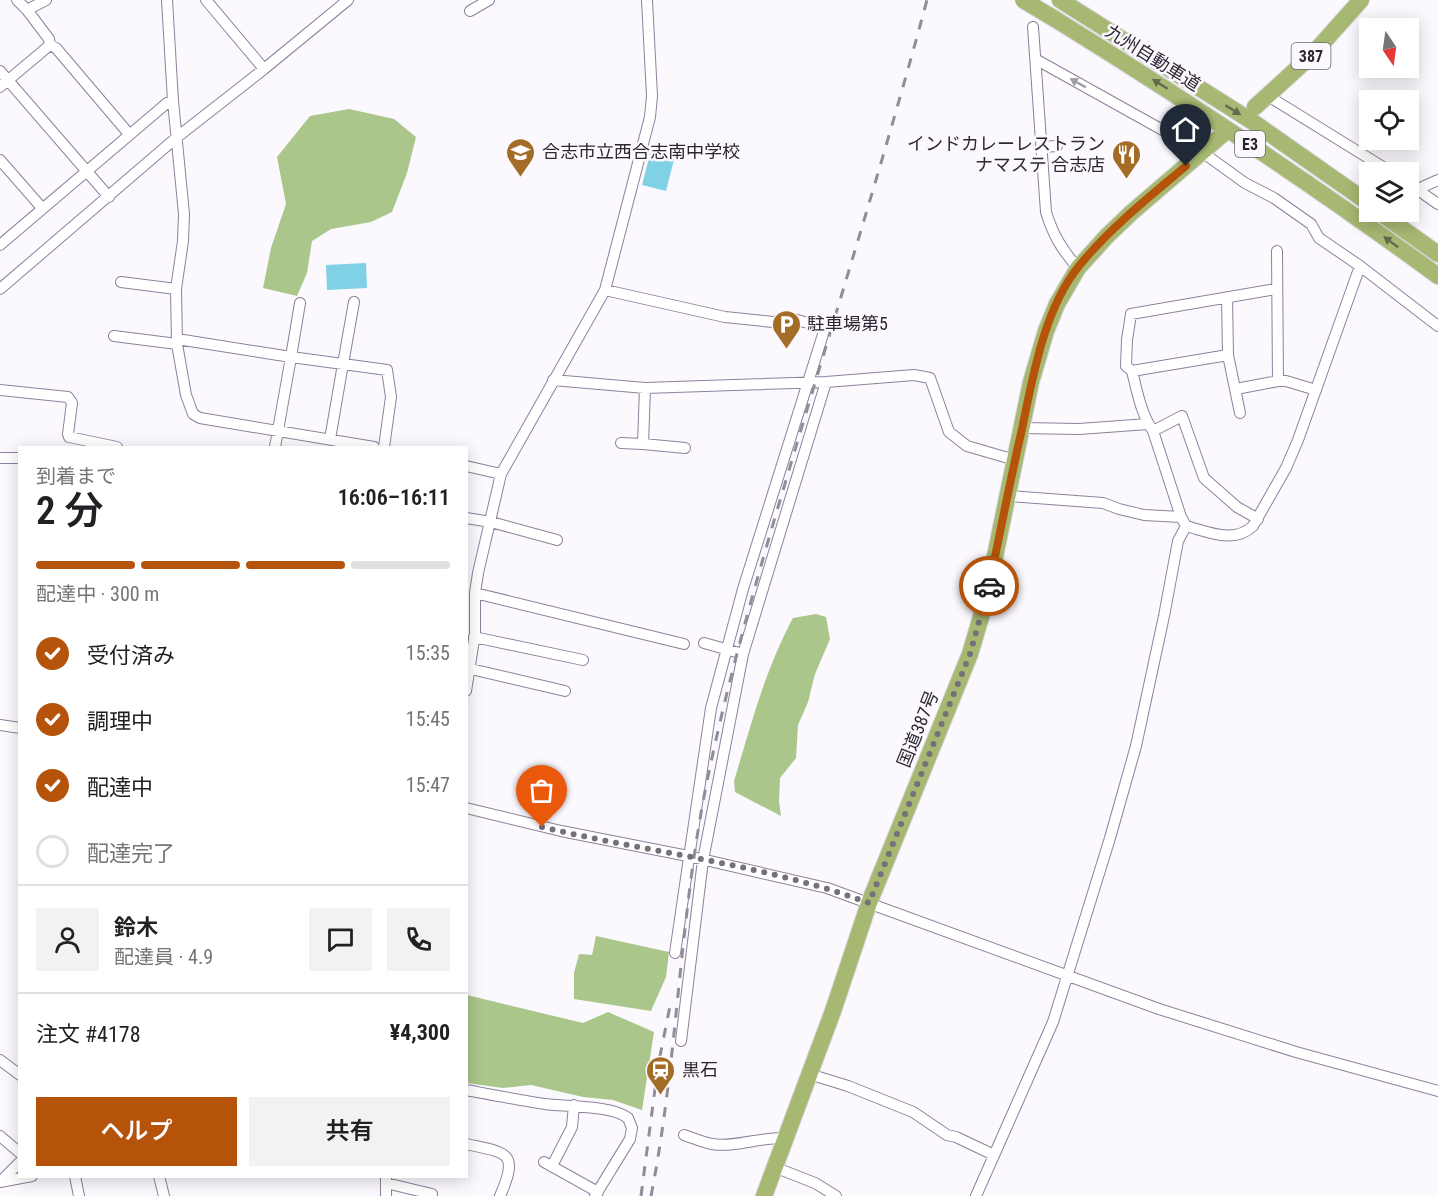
<!DOCTYPE html>
<html lang="ja">
<meta charset="utf-8">
<style>
:root{--surface:#fff;--page:#f2f2f2;--text:#202124;--muted:#757577;--line:#e0e0e0;--accent:#b45309}
body{margin:0;font-family:"Roboto Condensed","Noto Sans JP",sans-serif;background:var(--page);color:var(--text);height:100vh;display:flex;flex-direction:column;font-size:22px;white-space:nowrap}
*{box-sizing:border-box;margin:0}
p{font-size:20px;color:var(--muted)}
.icon{flex:none;width:33px;height:33px;fill:none;stroke:currentColor;stroke-width:2;stroke-linecap:round;stroke-linejoin:round}
.map{position:relative;flex:1;overflow:hidden}
.drawer{position:absolute;left:18px;top:446px;width:450px;height:732px;display:flex;flex-direction:column;background:var(--surface);border-radius:0px;box-shadow:0 3px 15px #0003}
.drawer>*{flex:none}
.needle{width:39px;rotate:167deg}
.buttons{position:absolute;left:1359px;top:18px;display:grid;gap:12px}
.buttons a{display:grid;place-items:center;width:60px;height:60px;border-radius:0px;background:var(--surface);box-shadow:0 3px 15px #0003;font-size:30px}
.pin{position:absolute;display:grid;place-items:center;width:51px;height:51px;color:#fff;margin:-62px -26px;border-radius:50% 50% 50% 0;rotate:-45deg;box-shadow:0 0 6px #0007}
.pin .icon{rotate:45deg}
.courier{position:absolute;display:grid;place-items:center;width:60px;height:60px;margin:-30px;border:4px solid #b45309;border-radius:50%;background:#fff;color:#222;box-shadow:0 2px 8px #0007}
.headline em{font-style:normal;font-weight:600}
.headline div{display:flex;flex-direction:column-reverse}
.headline{display:flex;align-items:center;justify-content:space-between;height:102px;padding:0 18px}
h1{font-size:39px;font-weight:600;line-height:45px}
.bar{display:grid;grid-template-columns:repeat(4,1fr);gap:9px 6px;align-content:center;height:72px;padding:0 18px}
.bar i{height:8px;border-radius:4px;background:var(--line)}
.bar .on{background:var(--accent)}
.bar p{grid-column:span 4}
.line{display:flex;align-items:center;gap:15px;padding:0 18px;border-top:2px solid var(--line)}
.line div{flex:1}
.round{display:grid;place-items:center;flex:none;width:63px;height:63px;border-radius:0px;background:var(--page)}
ol{padding:0 18px;list-style:none}
li{display:flex;align-items:center;gap:18px;height:66px}
li p{margin-inline-start:auto}
li .icon{padding:6px;border-radius:50%;background:var(--accent);color:#fff;stroke-width:4}
li:last-child{color:var(--muted)}
li i{width:33px;height:33px;border:3px solid var(--line);border-radius:50%}
.primary-button{display:flex;gap:12px;margin-top:auto;padding:12px 18px}
.primary-button a{flex:1;height:69px;border-radius:0px;background:var(--accent);color:#fff;font-size:24px;font-weight:600;line-height:69px;text-align:center}
.primary-button a+a{background:var(--page);color:var(--text)}
.map>svg:first-child{display:block}
</style>
<div class="map">
<svg width="1438" height="1196" viewBox="0 0 1438 1196">
<rect width="100%" height="100%" fill="#fbf8fe"/>
<path fill="#aac68b" d="M349,109L394,119L416,137L407,173L392,212L371,222L331,229L312,241L307,273L297,296L263,288L271,248L286,204L277,157L310,116Z
M816,614L826,617L830,639L815,674L808,702L798,725L796,758L780,778L779,801L781,816L735,792L734,781C751,725 765,670 793,618Z
M596,936L669,952L666,977L651,1011L574,999V973L579,954L592,955Z
M467,995L583,1023L608,1012L654,1032L642,1110L613,1100L583,1097L531,1085L503,1088L467,1083Z"/>
<path fill="#80d1e6" d="M652,146L676,152L666,191L642,185Z
M366,263L367,288L327,290L326,265Z"/>
<g fill="none" stroke-linecap="round" stroke-linejoin="round">
<defs>
<path id="minor" d="M17,0L27,10L46,0
M167,0L173,101L184,214L183,241L176,289L177,344L186,395L193,414L200,418L374,447
M206,0L264,69
M470,11L489,0
M1033,27L1046,212C1053,235 1062,250 1078,268
M50,45L56,48L129,134
M1037,60L1202,152L1245,183L1274,198L1311,224L1319,238L1360,266L1438,326
M0,71L109,197
M0,87L50,45L49,39L27,10
M1268,96L1391,172
M1041,147L1057,146
M0,160L42,208
M1408,183L1438,204
M1418,189L1438,180
M0,245L167,103L173,101
M1277,251L1278,381
M121,282L176,289
M0,289L176,138L264,69L348,0
M605,290L725,317L773,322L794,319L825,328L743,589L711,708L675,953
M354,302L343,364L387,370L391,397L384,447
M300,303L291,357L343,364L330,439
M114,336L177,344
M177,339L291,357L275,447
M1228,355L1240,413
M1132,371L1126,366L1127,340L1131,314L1276,289
M553,380L645,388L826,382L914,375L930,378L949,432L967,446L1015,460
M645,388L643,444L685,448
M1236,389L1278,381H1286L1316,390
M0,390L68,397L72,403L68,434L69,437L117,447
M1022,428L1079,429L1148,424
M1153,431L1182,416L1204,478L1237,507L1258,519
M621,443L643,444
M0,458H20
M466,466L501,474
M1008,496L1103,503L1119,509L1144,515L1181,517
M466,518L491,522L557,540
M1186,526C1209,532 1234,544 1253,526L1286,468L1298,440L1360,266
M475,593L684,644
M474,637L583,660
M704,643L743,654
M471,669L565,691
M466,691L475,633V593L478,573L501,474L605,290L650,117L652,96L647,0
M0,725L20,728
M466,808L561,831L688,856L827,888L1159,1009L1296,1052L1438,1091
M681,1041L703,860L743,654L826,382
M0,1060L20,1075
M809,1074L848,1086L913,1112L947,1135L956,1137L994,1155
M466,1090C493,1095 519,1100 545,1104C566,1107 612,1105 628,1118L632,1128L630,1139L595,1196
M684,1135C693,1138 702,1142 712,1144C734,1148 760,1137 785,1138
M0,1136L20,1153
M466,1144C506,1153 520,1151 500,1196
M544,1162L598,1192
M552,1166L572,1127L574,1105
M774,1167L815,1183L836,1196
M75,1176L79,1196
M159,1176L164,1196
M386,1176V1196
M0,1182L32,1176
M0,1182L20,1162
M386,1183L432,1194
M976,1196L1053,1022L1110,838L1136,746L1164,616L1178,541L1186,526L1181,517L1153,431C1141,414 1137,391 1132,371L1228,355L1227,298"/>
<path id="highway" d="M1060,0L1253,122L1370,204
M1055,19C1186,100 1314,185 1438,276
M1255,107L1312,55L1361,0
M1379,212L1438,254
M764,1196L833,1011L869,903L970,654L986,600L1031,382L1046,331L1057,304L1078,268L1106,237L1131,213L1223,134"/>
</defs>
<use href="#minor" stroke="#8f809c" stroke-width="12"/>
<use href="#highway" stroke="#d5d4d6" stroke-width="18"/>
<use href="#minor" stroke="#fff" stroke-width="10"/>
<use href="#highway" stroke="#a6b871" stroke-width="16"/>
<path stroke="#918d96" stroke-width="3" stroke-dasharray="10 10" stroke-linecap="butt" d="M641,1196L658,1066L670,1006
M651,1196C679,1054 679,909 710,767C734,654 767,544 800,433C843,289 888,145 927,0"/>
<defs>
<path id="highway-bridge" d="M1023,0L1055,19"/>
</defs>
<use href="#highway-bridge" stroke="#d5d4d6" stroke-width="18" stroke-linecap="butt"/>
<use href="#highway-bridge" stroke="#a6b871" stroke-width="16"/>
</g>
<defs><path id="oneway-solid" d="M-6-.8H1V-3.2L6.5 0L1 3.2V.8H-6Z" transform="scale(1.5)"/></defs>
<use fill="#a09ea3" href="#oneway-solid" transform="translate(1078 83) rotate(-151)"/>
<g fill="#63684f">
<use href="#oneway-solid" transform="translate(1160 84) rotate(-148)"/>
<use href="#oneway-solid" transform="translate(1233 110) rotate(32)"/>
<use href="#oneway-solid" transform="translate(1391 242) rotate(-144)"/>
</g>
<g fill="none" stroke-linecap="round" stroke-linejoin="round">
<path stroke="#75707a" stroke-width="6" stroke-dasharray="0 10.8" d="M542,827C651,853 764,864 869,903L970,654L989,586"/>
<path stroke="#b45309" stroke-width="8" d="M989,586C1000,533 1010,481 1022,429C1033,376 1044,309 1079,266C1110,228 1149,197 1186,166"/>
</g>
<defs>
<symbol id="school-pin" viewBox="-11 -11 22 30"><path d="M0 17L-7.5 6A9.5 9.5 0 1 1 7.5 6Z" fill="#a36d27" stroke="#fbf8fe"/><path d="M0-5L7-2L0 1L-7-2ZM-4 1L0 2.5L4 1V4Q0 6-4 4Z" fill="#fff"/></symbol>
<symbol id="restaurant-pin" viewBox="-11 -11 22 30"><path d="M0 17L-7.5 6A9.5 9.5 0 1 1 7.5 6Z" fill="#a36d27" stroke="#fbf8fe"/><path d="M-5-6h1v4h1v-4h1v4h1v-4h1v5L-1.5 .5V6h-2V.5L-5-1ZM5-6V6H3V1.5H1.5Q1.5-4 5-6Z" fill="#fff"/></symbol>
<symbol id="parking-pin" viewBox="-11 -11 22 30"><path d="M0 17L-7.5 6A9.5 9.5 0 1 1 7.5 6Z" fill="#a36d27" stroke="#fbf8fe"/><path d="M-3.5-5.5H1a3.5 3.5 0 0 1 0 7H-1V5.5H-3.5ZM-1-3.4V-.6H.8a1.4 1.4 0 0 0 0-2.8Z" fill="#fff"/></symbol>
<symbol id="station-pin" viewBox="-11 -11 22 30"><path d="M0 17L-7.5 6A9.5 9.5 0 1 1 7.5 6Z" fill="#a36d27" stroke="#fbf8fe"/><path d="M-3-6H3Q5-6 5-4V2Q5 4 3 4L4.5 6H3L1.5 4h-3L-3 6H-4.5L-3 4Q-5 4-5 2V-4Q-5-6-3-6ZM-3.5-4v3h7v-3ZM-3.5 1v1.5H-2V1ZM2 1v1.5H3.5V1Z" fill="#fff"/></symbol>
</defs>
<g fill-rule="evenodd">
<use href="#school-pin" x="504" y="136" width="33" height="45"/>
<use href="#restaurant-pin" x="1110" y="138" width="33" height="45"/>
<use href="#parking-pin" x="770" y="308" width="33" height="45"/>
<use href="#station-pin" x="644" y="1054" width="33" height="45"/>
</g>
<g text-anchor="middle" stroke-width="5" stroke-linejoin="round" paint-order="stroke">
<g fill="#fbf8fe" stroke="#6b6670" stroke-width="1.5">
<rect x="1291.5" y="43" width="39" height="26" rx="4.5"/>
<rect x="1235" y="131" width="30" height="26" rx="4.5"/>
</g>
<g font-size="16" font-weight="bold" fill="#2d2733">
<text x="1311" y="62">387</text>
<text x="1250" y="150">E3</text>
</g>
<g font-size="18" fill="#2d2733" stroke="#fbf8fe">
<text transform="translate(1153 58) rotate(32)" y="6">九州自動車道</text>
<text transform="translate(918 729) rotate(-68)" y="6">国道387号</text>
</g>
<g font-size="18" fill="#2d2733" stroke="#fbf8fe" text-anchor="start">
<text x="1105" y="150" text-anchor="end">インドカレーレストラン<tspan x="1105" dy="21">ナマステ 合志店</tspan></text>
<text x="542" y="158">合志市立西合志南中学校</text>
<text x="807" y="330">駐車場第5</text>
<text x="682" y="1076">黒石</text>
</g>
</g>
</svg>
<div class="buttons">
<a><svg class="needle" viewBox="-14 -14 28 28"><path d="M0-13l5 13h-10z" fill="#e53935"/><path d="M0 13l5-13h-10z" fill="#757577"/></svg></a>
<a><svg class="icon" aria-label="locate" viewBox="0 0 24 24"><circle cx="12" cy="12" r="6"/><path d="M12 2v4M12 18v4M2 12h4M18 12h4"/></svg></a>
<a><svg class="icon" aria-label="layers" viewBox="0 0 24 24"><path d="M12 4l9 5-9 5-9-5zM3 14l9 5 9-5"/></svg></a>
</div>
<div class="pin" style="left:542px;top:827px;background:#ea580c"><svg class="icon" aria-label="bag" viewBox="0 0 24 24"><path d="M5 8h14l-1 12H6zM9 8a3 3 0 0 1 6 0"/></svg></div>
<div class="pin" style="left:1186px;top:166px;background:#1f2937"><svg class="icon" aria-label="home" viewBox="0 0 24 24"><path d="M3 11l9-7 9 7M6 9v11h12V9"/></svg></div>
<div class="courier" style="left:989px;top:586px"><svg class="icon" aria-label="car" viewBox="0 0 24 24"><path d="M5 17H2v-5l4-1 3-4h7l3 4 3 1v5h-3M9 17h6M6 11h13"/><circle cx="7" cy="17" r="2"/><circle cx="17" cy="17" r="2"/></svg></div>
<section class="drawer">
<div class="headline"><div><h1>2 分</h1><p>到着まで</p></div><em>16:06–16:11</em></div>
<div class="bar"><i class="on"></i><i class="on"></i><i class="on"></i><i></i><p>配達中 · 300 m</p></div>
<ol>
<li><svg class="icon" aria-label="check" viewBox="0 0 24 24"><path d="M5 12l5 5 9-10"/></svg>受付済み<p>15:35</p></li>
<li><svg class="icon" aria-label="check" viewBox="0 0 24 24"><path d="M5 12l5 5 9-10"/></svg>調理中<p>15:45</p></li>
<li><svg class="icon" aria-label="check" viewBox="0 0 24 24"><path d="M5 12l5 5 9-10"/></svg>配達中<p>15:47</p></li>
<li><i></i>配達完了</li>
</ol>
<div class="line" style="height:108px"><a class="round"><svg class="icon" aria-label="person" viewBox="0 0 24 24"><circle cx="12" cy="8" r="4"/><path d="M4 21q1-7 8-7t8 7"/></svg></a><div><b>鈴木</b><p>配達員 · 4.9</p></div><a class="round"><svg class="icon" aria-label="chat" viewBox="0 0 24 24"><path d="M4 5h16v11H9l-5 4z"/></svg></a><a class="round"><svg class="icon" aria-label="phone" viewBox="0 0 24 24"><path d="M5 4h4l2 5-3 2q2 4 5 5l2-3 5 2v4C11 20 4 13 5 4z"/></svg></a></div>
<div class="line" style="height:78px"><div>注文 #4178</div><b>¥4,300</b></div>
<div class="primary-button"><a>ヘルプ</a><a>共有</a></div>
</section>
</div>
